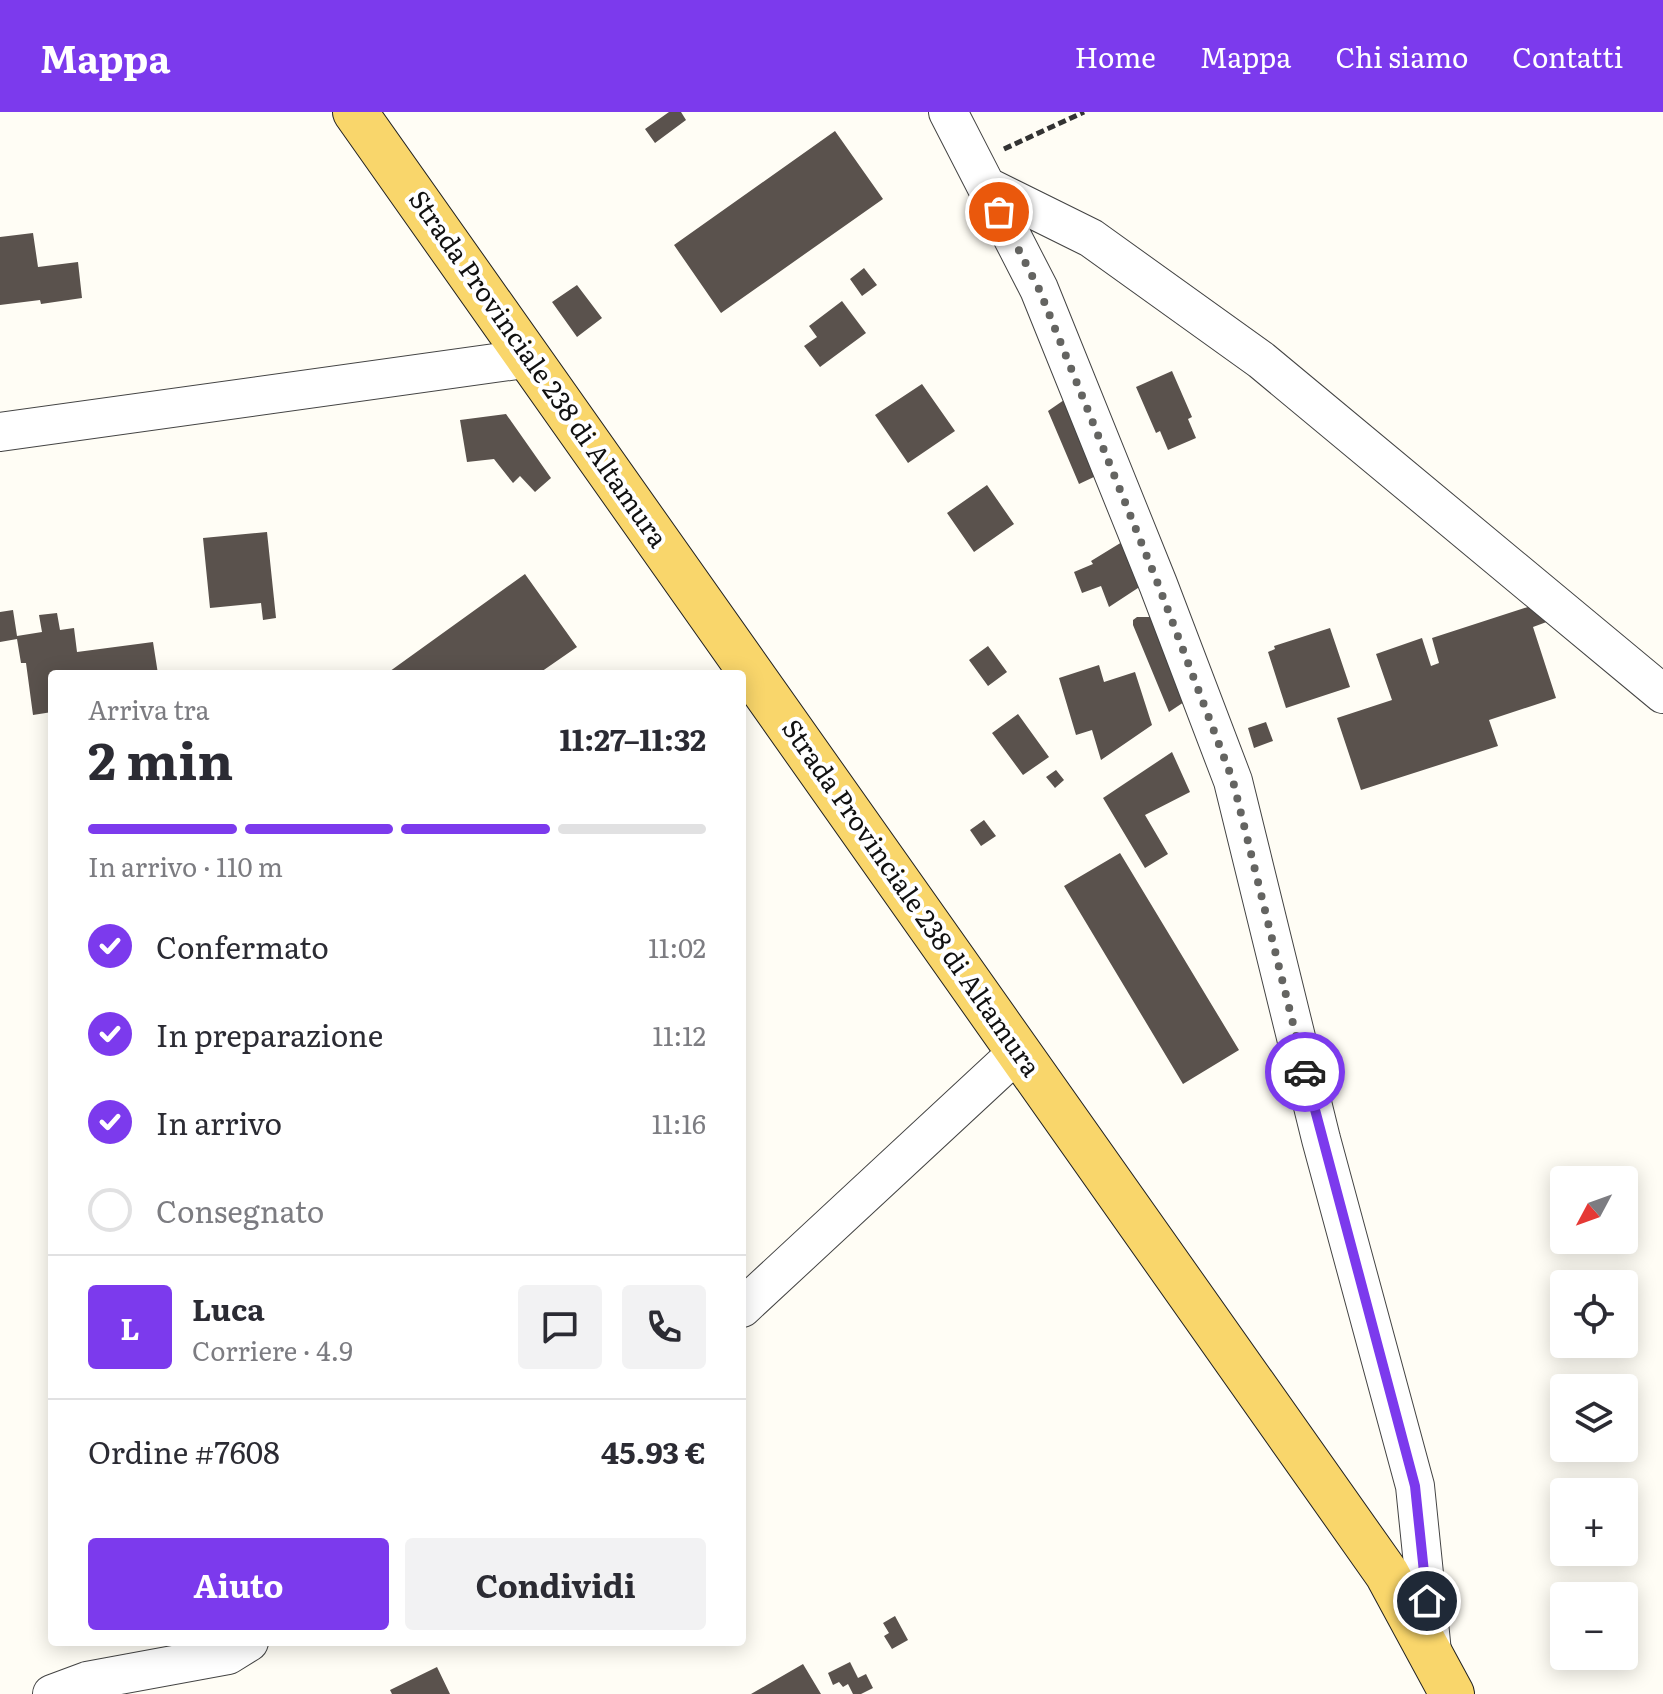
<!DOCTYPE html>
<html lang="it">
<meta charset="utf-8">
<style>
:root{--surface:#fff;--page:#f2f2f3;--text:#2b2b33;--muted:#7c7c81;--line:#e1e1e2;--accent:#7c3aed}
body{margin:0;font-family:Literata,serif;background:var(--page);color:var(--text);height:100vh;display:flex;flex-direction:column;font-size:30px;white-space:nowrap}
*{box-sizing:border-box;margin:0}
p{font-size:26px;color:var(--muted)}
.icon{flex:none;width:44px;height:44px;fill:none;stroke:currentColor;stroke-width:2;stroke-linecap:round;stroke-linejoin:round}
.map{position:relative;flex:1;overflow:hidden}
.drawer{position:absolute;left:48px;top:558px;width:698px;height:976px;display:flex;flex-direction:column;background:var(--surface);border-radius:8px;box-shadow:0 4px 20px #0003}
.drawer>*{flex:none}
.needle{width:52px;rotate:229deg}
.controls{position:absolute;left:1550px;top:1054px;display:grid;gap:16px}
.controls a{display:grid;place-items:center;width:88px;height:88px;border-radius:8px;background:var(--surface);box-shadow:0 4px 20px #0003;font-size:40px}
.pin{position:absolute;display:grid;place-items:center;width:68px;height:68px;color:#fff;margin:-34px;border:4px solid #fff;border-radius:50%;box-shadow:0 2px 8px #0007}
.courier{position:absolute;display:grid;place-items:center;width:80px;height:80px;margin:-40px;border:6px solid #7c3aed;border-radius:50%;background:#fff;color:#222;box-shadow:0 2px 10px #0007}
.head em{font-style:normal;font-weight:700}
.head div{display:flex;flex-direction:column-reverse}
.head{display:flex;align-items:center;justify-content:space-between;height:136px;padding:0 40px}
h1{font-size:52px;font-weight:700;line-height:60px}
.bar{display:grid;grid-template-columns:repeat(4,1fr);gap:12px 8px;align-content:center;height:96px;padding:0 40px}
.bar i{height:10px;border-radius:6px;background:var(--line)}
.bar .on{background:var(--accent)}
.bar p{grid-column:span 4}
.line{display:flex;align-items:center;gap:20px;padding:0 40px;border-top:2px solid var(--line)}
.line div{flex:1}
.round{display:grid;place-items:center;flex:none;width:84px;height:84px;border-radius:8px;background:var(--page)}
ol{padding:0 40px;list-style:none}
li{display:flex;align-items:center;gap:24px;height:88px}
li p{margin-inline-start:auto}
li .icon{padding:8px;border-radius:50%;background:var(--accent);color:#fff;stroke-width:4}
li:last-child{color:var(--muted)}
li i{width:44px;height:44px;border:4px solid var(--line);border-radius:50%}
.button{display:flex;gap:16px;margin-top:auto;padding:16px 40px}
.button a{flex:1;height:92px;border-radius:8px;background:var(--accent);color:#fff;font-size:32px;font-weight:700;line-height:92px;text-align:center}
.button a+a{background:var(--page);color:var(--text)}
header{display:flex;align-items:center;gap:48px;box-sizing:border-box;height:112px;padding:0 40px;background:var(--accent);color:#fff}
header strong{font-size:38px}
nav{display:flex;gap:44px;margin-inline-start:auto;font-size:28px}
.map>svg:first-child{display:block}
</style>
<header>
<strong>Mappa</strong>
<nav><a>Home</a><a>Mappa</a><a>Chi siamo</a><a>Contatti</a></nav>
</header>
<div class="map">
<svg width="1663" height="1582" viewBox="0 0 1663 1582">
<rect width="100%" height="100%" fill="#fffdf5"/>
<path fill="#5a524d" d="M669,0H681L686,8L655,31L645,17Z
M835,19L883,87L721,201L674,133Z
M33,121L38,155L78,150L82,186L41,192L40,188L0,193V125Z
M864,156L877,173L862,184L850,167Z
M577,173L602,206L577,225L552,190Z
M842,189L866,221L820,255L804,234L817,225L809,214Z
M1172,259L1192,305L1188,307L1196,326L1168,338L1160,319L1156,321L1136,275Z
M922,272L955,319L908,351L875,303Z
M1064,288L1096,364L1079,372L1048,299Z
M506,302L551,366L535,380L520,364L513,371L494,347L467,350L460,308Z
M987,373L1014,412L974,440L947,401Z
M267,420L276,506L263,508L261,491L210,496L203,426Z
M1122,430L1141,474L1109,495L1101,474L1082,481L1074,460L1093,452L1091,449Z
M525,462L577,535L538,562H386Z
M1534,493L1552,508L1533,515L1556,586L1489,608L1498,634L1361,678L1337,606L1392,588L1376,542L1422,526L1431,554L1439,551L1432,526Z
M13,498L17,524L42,520L39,503L57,501L60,518L74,516L77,540L153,530L158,562H52V600L33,603L26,551H21L17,527L0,530V500Z
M1137,505H1152L1184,590L1169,600L1133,513V508Z
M1330,516L1350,575L1286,596L1268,540L1275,537L1274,534Z
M988,534L1007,560L988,574L969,548Z
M1099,553L1104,570L1135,560L1152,613L1101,648L1092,618L1076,623L1059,566Z
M1018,602L1049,645L1023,663L992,621Z
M1266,610L1273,629L1254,636L1248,616Z
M1172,640L1190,680L1145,703L1168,742L1145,756L1103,686Z
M1056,658L1064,668L1055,676L1046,665Z
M984,708L996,724L981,734L970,718Z
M1120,741L1239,938L1183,972L1064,774Z
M895,1504L908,1528L892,1537L884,1524L889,1521L883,1511Z
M850,1550L858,1566L866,1562L873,1576L861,1582H853L848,1572L843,1575L839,1570L833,1573L828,1561Z
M803,1552L821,1582H751Z
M437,1555L450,1582H392L390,1578Z"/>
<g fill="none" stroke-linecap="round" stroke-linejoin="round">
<defs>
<path id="minor" d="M948,0L1039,177L1158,472L1233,669L1321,1027L1415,1374L1432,1540
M986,74L1091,126L1261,248L1663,582
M0,320L531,246
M742,1196L1019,939
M52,1582L87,1569L228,1543L249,1530"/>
<path id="major" d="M355,0L1387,1462L1452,1582"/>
</defs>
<use href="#minor" stroke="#444" stroke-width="40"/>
<use href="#major" stroke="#222" stroke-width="46"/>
<path stroke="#333" stroke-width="5" stroke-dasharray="8 4" stroke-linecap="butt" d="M1004,37L1084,0"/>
<use href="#minor" stroke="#fff" stroke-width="38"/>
<use href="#major" stroke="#f9d66b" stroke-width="44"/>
</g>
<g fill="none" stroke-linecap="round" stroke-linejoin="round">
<path stroke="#646461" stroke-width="8" stroke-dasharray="0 14.4" d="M999,100L1039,177L1158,472L1233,669L1305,960"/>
<path stroke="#7c3aed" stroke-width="10" d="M1305,960L1415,1374L1427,1489"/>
</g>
<g text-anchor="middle" stroke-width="8" stroke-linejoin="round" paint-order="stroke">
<g font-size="26" fill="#111" stroke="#fff">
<text transform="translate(538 257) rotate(55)" y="9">Strada Provinciale 238 di Altamura</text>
<text transform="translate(911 786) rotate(55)" y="9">Strada Provinciale 238 di Altamura</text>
</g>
</g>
</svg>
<div class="controls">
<a><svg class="needle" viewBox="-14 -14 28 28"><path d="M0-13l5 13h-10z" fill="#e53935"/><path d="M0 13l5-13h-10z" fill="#7c7c81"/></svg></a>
<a><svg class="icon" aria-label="locate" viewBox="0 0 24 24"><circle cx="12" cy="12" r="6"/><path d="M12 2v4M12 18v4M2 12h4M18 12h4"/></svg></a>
<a><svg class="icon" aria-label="layers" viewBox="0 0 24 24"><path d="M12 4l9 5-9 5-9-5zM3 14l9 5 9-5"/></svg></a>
<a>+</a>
<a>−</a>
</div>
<div class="pin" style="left:999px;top:100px;background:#ea580c"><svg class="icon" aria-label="bag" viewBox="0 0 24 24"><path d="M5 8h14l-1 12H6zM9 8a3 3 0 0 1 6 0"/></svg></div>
<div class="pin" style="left:1427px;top:1489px;background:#1f2937"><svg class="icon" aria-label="home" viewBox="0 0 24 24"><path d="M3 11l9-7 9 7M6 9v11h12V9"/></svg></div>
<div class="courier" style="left:1305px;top:960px"><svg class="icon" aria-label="car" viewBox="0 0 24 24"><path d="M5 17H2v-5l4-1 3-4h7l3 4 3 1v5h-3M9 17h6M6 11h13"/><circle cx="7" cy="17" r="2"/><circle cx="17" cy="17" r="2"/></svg></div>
<section class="drawer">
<div class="head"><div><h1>2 min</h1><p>Arriva tra</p></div><em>11:27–11:32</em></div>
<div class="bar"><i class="on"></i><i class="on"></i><i class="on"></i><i></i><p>In arrivo · 110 m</p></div>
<ol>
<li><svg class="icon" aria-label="check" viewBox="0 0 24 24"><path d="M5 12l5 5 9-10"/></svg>Confermato<p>11:02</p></li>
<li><svg class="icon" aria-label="check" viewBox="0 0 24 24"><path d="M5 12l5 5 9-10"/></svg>In preparazione<p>11:12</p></li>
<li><svg class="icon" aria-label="check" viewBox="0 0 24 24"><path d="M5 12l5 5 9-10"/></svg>In arrivo<p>11:16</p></li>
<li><i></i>Consegnato</li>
</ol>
<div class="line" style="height:144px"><b class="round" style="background:var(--accent);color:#fff">L</b><div><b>Luca</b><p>Corriere · 4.9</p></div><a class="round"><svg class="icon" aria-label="chat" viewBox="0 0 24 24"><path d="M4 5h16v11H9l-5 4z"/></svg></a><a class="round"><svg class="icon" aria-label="phone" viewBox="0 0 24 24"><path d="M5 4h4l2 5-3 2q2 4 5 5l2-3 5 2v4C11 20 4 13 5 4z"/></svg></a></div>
<div class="line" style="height:104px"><div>Ordine #7608</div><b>45.93 €</b></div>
<div class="button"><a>Aiuto</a><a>Condividi</a></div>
</section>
</div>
